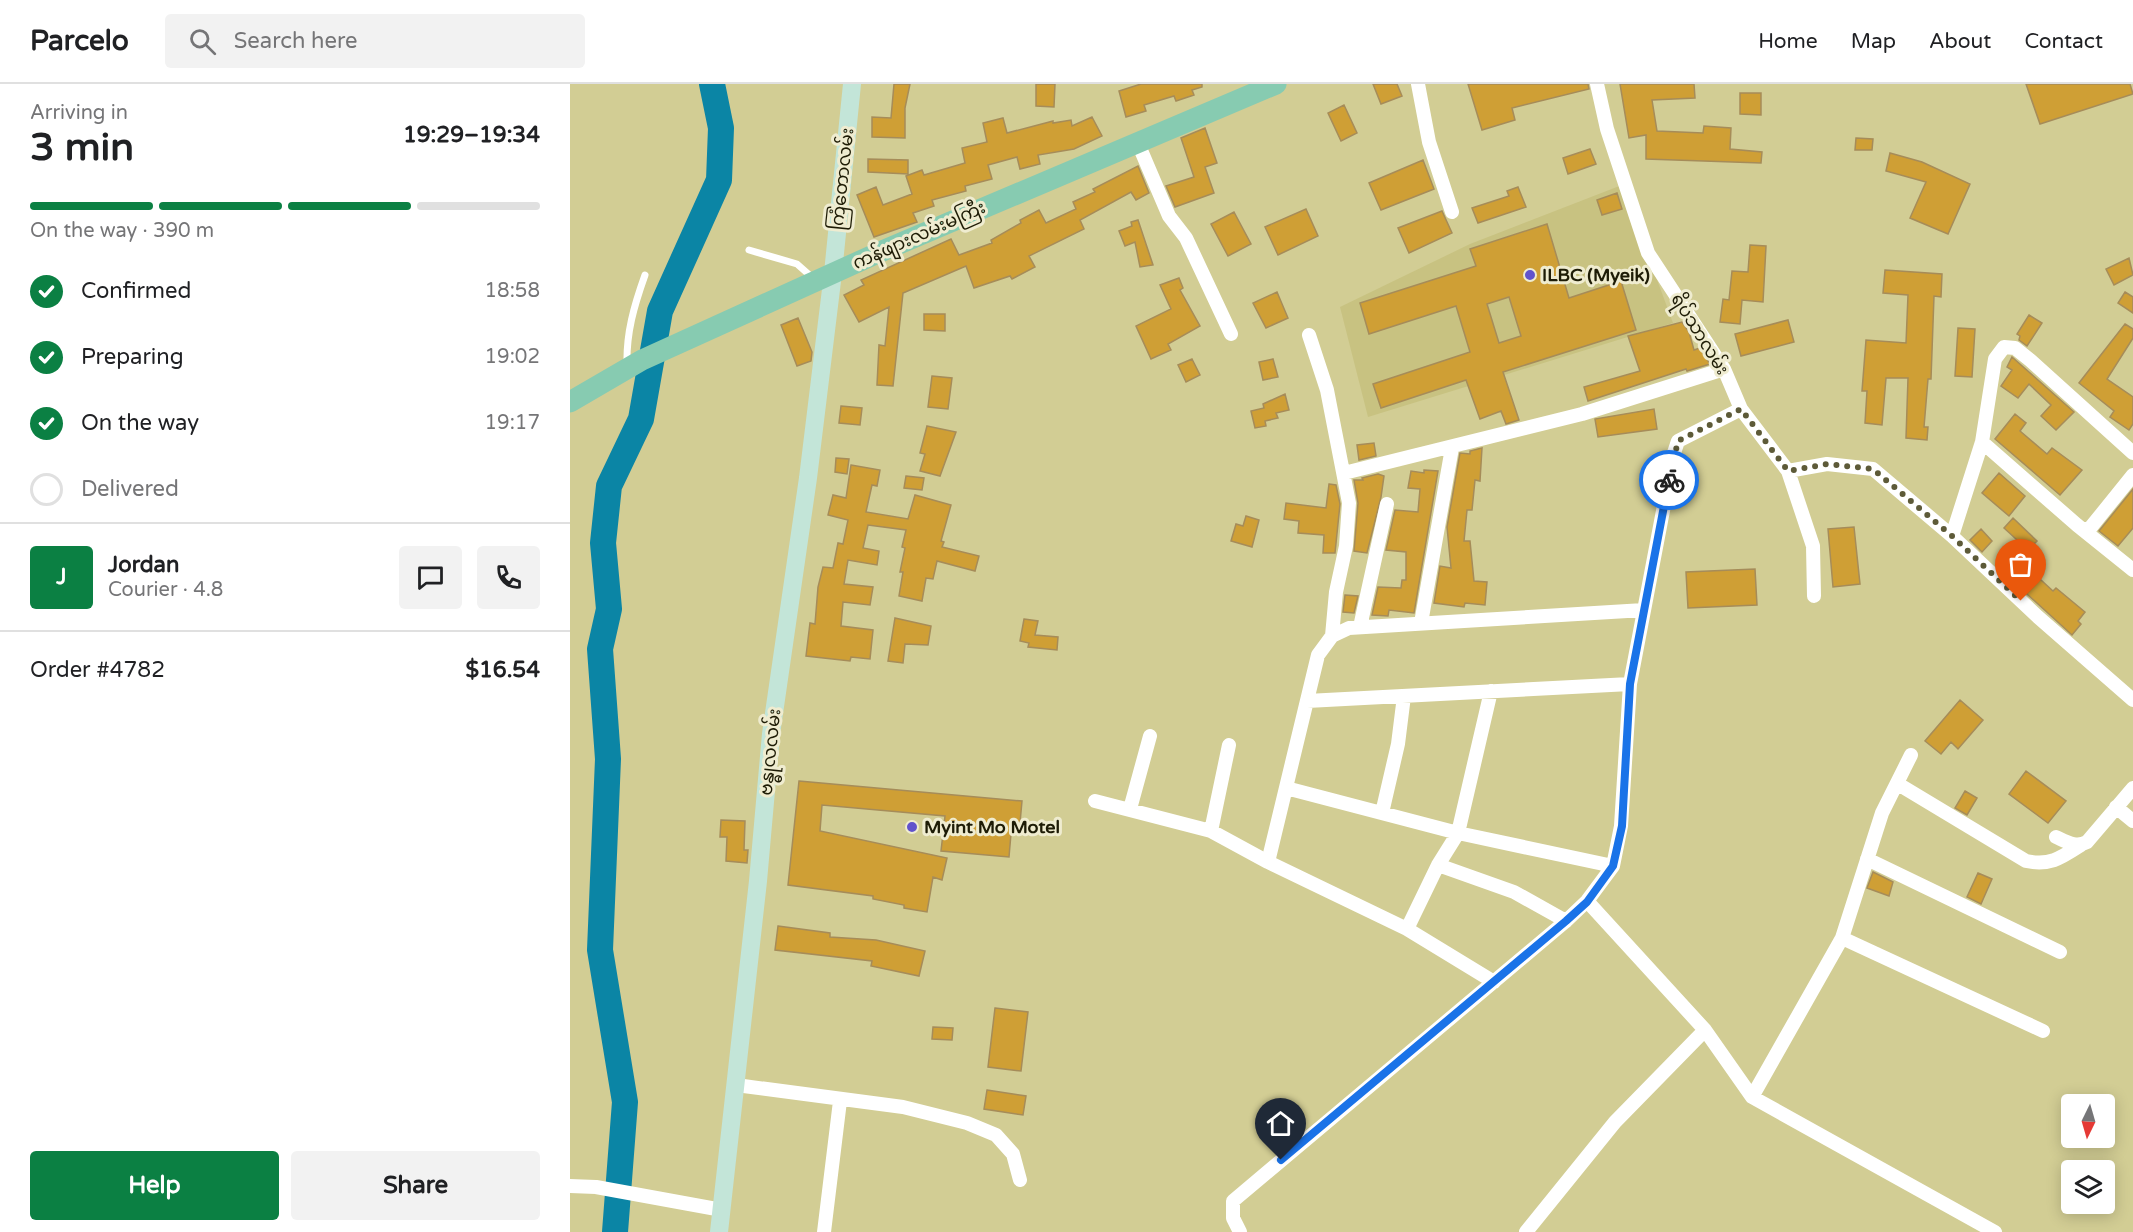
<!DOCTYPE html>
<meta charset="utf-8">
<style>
:root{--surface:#fff;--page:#f2f2f2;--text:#202124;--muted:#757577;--line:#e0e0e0;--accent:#0b8043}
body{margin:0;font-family:"Varela Round","Noto Sans Myanmar",sans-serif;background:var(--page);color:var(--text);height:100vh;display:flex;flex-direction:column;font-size:22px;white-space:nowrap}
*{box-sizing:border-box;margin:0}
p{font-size:20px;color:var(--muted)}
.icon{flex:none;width:33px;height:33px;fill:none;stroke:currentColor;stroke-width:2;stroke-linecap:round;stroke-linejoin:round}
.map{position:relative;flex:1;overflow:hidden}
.side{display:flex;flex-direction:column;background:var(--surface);width:570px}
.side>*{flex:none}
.needle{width:39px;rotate:185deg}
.tools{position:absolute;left:1491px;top:1010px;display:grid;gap:12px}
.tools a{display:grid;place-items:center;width:54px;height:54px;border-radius:6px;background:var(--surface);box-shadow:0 3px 15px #0003;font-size:30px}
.pin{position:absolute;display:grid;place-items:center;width:51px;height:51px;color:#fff;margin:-62px -26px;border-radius:50% 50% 50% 0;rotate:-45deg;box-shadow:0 0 6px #0007}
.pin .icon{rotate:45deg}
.courier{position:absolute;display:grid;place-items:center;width:60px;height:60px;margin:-30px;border:4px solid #1a73e8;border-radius:50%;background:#fff;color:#222;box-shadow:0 2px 8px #0007}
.summary em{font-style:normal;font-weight:800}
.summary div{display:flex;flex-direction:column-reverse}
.summary{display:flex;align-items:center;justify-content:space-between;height:102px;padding:0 30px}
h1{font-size:39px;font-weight:800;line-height:45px}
.bar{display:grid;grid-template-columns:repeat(4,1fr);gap:9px 6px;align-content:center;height:72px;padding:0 30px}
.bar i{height:8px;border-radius:4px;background:var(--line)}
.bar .current{background:var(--accent)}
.bar p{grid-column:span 4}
.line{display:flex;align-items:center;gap:15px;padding:0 30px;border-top:2px solid var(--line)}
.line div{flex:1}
.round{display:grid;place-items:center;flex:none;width:63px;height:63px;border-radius:6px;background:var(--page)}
ol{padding:0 30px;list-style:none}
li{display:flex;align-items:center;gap:18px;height:66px}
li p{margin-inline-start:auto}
li .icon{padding:6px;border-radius:50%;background:var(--accent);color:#fff;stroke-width:4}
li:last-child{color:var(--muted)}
li i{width:33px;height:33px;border:3px solid var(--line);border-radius:50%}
.cta{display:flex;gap:12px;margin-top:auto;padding:12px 30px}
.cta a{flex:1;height:69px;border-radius:6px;background:var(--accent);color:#fff;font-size:24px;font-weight:800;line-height:69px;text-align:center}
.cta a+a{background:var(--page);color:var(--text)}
header{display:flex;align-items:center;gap:36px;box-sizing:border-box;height:84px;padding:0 30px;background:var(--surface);border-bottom:2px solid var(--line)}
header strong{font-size:28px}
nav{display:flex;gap:33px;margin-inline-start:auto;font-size:21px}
.search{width:420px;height:54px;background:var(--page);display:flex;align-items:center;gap:15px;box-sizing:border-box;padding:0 21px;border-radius:6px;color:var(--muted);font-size:22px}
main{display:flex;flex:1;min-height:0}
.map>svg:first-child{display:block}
</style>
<header>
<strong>Parcelo</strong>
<div class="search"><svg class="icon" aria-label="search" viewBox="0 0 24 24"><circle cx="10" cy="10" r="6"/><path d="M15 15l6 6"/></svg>Search here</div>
<nav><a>Home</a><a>Map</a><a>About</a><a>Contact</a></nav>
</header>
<main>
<section class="side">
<div class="summary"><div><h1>3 min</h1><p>Arriving in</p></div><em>19:29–19:34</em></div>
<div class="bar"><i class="current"></i><i class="current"></i><i class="current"></i><i></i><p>On the way · 390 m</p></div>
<ol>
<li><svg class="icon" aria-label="check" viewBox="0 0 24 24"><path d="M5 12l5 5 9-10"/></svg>Confirmed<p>18:58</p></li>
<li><svg class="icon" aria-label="check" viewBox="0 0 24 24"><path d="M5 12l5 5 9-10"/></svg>Preparing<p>19:02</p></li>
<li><svg class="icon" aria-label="check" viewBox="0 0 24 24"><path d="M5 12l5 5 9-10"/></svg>On the way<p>19:17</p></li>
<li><i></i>Delivered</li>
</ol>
<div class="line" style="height:108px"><b class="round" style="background:var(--accent);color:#fff">J</b><div><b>Jordan</b><p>Courier · 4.8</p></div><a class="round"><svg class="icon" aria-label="chat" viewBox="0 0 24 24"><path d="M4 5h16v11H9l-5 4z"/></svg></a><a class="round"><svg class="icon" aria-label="phone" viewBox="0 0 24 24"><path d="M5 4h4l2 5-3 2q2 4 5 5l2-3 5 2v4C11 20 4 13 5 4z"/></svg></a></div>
<div class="line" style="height:78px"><div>Order #4782</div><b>$16.54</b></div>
<div class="cta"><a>Help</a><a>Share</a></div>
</section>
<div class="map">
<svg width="1563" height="1148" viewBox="0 0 1563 1148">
<rect width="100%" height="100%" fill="#d2cd94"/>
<path fill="#c8c281" d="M1052,101L1103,239L798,333L770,223L900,160Z"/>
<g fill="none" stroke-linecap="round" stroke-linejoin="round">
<path stroke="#0b85a5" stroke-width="26" d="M45,1148L55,1018L30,866L38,675L30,565L39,525L33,459L39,402L71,335L90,227L149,96L151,44L142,0"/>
</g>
<path fill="#cf9f35" stroke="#a68c59" stroke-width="1.5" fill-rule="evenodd" d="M324,0H340L335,24V54L302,53V33L321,34Z
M466,0H485L484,23L466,22Z
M571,0H632V3L622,6L624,11L606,17L604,12L574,21L576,27L556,33L549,7Z
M803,0H827L832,12L811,20Z
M898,0H1018L1019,5L942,24L945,36L912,46Z
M1050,0H1124L1125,14L1082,16L1087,47L1133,49L1134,42L1161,44L1160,65L1192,68L1191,79L1076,75V51L1059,54Z
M1456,0H1560L1563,10L1470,40Z
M1170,9H1191V31L1170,30Z
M774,21L787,49L771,57L758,29Z
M522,33L532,52L504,65L468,71L470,80L450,85L447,73L418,81L422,95L395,102L396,107L362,116L364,122L343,129L347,138L304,153L287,111L306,103L313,121L342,110L336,92L352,86L354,91L395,79L392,64L417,58L413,39L433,34L437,49L483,37V39L501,36L502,42Z
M635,44L647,79L635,83L644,109L605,123L596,102L624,93L611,54Z
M1286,54L1303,55L1302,66H1285Z
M1020,65L1026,80L998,90L993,74Z
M1320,69L1352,78L1400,100L1378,150L1340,134L1356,98L1316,87Z
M298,75L338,76V90L298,88Z
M853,76L864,105L811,126L799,99Z
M568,82L579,109L566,116L561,108L510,136L514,145L459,172L465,183L442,195L440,192L404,204L396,182L333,209L323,302L307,301L309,261L315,262L319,223L289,238L274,211L294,201L291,196L381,155L389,171L422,159L421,156L451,139L450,136L469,126L476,139L506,125L503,118L525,108L523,105Z
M948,103L956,123L908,139L902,124L939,112L937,107Z
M1047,109L1052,125L1032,131L1027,116Z
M736,125L748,152L708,171L695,143Z
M872,127L882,149L839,169L828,144Z
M664,128L681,160L658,172L641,140Z
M568,136L583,181L570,183L565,158L555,162L549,147L562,142L561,138Z
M977,140L999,214L1051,197L1066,246L933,288L949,336L936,340L931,327L910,335L896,296L811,324L803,300L900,268L886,222L799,250L790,219L906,182L900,165ZM939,213L951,252L929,259L917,220Z
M1180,161L1196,162L1193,218L1172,216L1170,240L1150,238L1153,215L1159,216L1162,187L1178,188Z
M1559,174L1563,191L1544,201L1536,185Z
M1315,186L1372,190L1371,213L1364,212L1361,295H1358L1354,343H1358L1357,356L1336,354L1338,294H1316L1312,341L1295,339L1297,307H1292L1296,256L1336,259L1338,211L1313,209Z
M609,194L613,204L610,206L630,242L598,260L601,266L581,275L566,242L601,225L590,201Z
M707,208L718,234L696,244L683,219Z
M1555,208L1563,213V229L1548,219Z
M354,230H375V247L354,246Z
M1459,231L1472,239L1457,262L1449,256L1450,252L1447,250Z
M228,234L242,268L241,277L227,282L211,241Z
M1218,236L1224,258L1171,272L1165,250Z
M1112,238L1119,248L1124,266L1130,264L1140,280L1117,287L1116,285L1018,317L1014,303L1070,287L1058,252Z
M1555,240L1563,245V254L1537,295L1563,313V340L1559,346L1540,333L1544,327L1509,299Z
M1388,244L1405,245L1402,293L1385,292Z
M1442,273L1504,328L1486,346L1471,332L1481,321L1459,300L1448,314L1431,302L1442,286L1437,283Z
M622,275L630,291L616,298L608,281Z
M703,275L708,293L693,296L689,278Z
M362,292L382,294L378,325L358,323Z
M715,310L719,326L706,329L708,334L695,337L696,342L685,344L681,327L694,324L693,320Z
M271,322L292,324L290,341L269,339Z
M1084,325L1087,345L1028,353L1025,335Z
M1445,330L1456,339L1450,347L1477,370L1482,364L1512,386L1490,411L1425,355Z
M357,342L386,348L370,392L350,387L355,370L350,369Z
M804,359L806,372L789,376L787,361Z
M912,364L910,397L905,396L902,426H897L894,457H900L904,497L917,498L915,521L895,519L894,523L864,519L870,482L881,484L877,443L890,369L900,370V367Z
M266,374L279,375L277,390L265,388Z
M281,381L310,386L307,402L302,401L296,428L338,435L345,411L381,421L371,457L374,458L372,463L409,472L405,487L367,477L363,495L356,494L352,517L329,512L333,488H330L335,464L332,463L336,446L298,441L293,464L309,467L307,481L278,476L274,500L303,503L300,521L273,518L271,542L303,546L300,575L281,573L280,577L236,572L240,539L245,540L248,503L253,483L263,484L268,459L273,460L278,436L258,431L263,411L276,414Z
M854,386L868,387L844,529L819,526L818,532L802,531L808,503L831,504L832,496H836V468L816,466L825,426L848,428L850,405L838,404L841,387L854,389Z
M1429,389L1455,412L1439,432L1412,409Z
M808,390L814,392L811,413L797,469L784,467L788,419L784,396H793L792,394Z
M336,392L354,394L352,406L334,404Z
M759,400L766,401L770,420L765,469H753L754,451L728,449L729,437L714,435L716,419L756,424Z
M1563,405V444L1548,462L1529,447Z
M676,432L689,436L682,463L661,457L666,440L673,442Z
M1443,434L1467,457L1458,466L1434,444Z
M1284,443L1290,500L1263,503L1258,445Z
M1411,445L1422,457L1412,468L1400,456Z
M1185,485L1187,521L1118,524L1116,488Z
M1459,485L1483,507L1486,504L1515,528L1508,537L1511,540L1502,551L1446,500Z
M775,511L788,512L784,529L773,528Z
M325,534L361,542L358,561L335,560L333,579L318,577Z
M454,535L468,537L465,551L488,553L487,566L458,563L459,559L450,557Z
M1390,616L1413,636L1388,665L1381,658L1371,670L1355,657Z
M1456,687L1496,717L1478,739L1439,710Z
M229,697L452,717L450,739L442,738L439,773L371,767L375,732L252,721L250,747L377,774L372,796L363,793L357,828L334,824V821L303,815V812L218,801Z
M1395,707L1407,714L1397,731L1385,724Z
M151,736L175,737L174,766H178L177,779L156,777L157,753H150Z
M1303,788L1323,798L1319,812L1297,804Z
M1408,789L1422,795L1411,820L1397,813Z
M208,842L260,849V853L306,856L355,867L349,892L301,882L302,877L205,866Z
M425,924L458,928L451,987L418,983Z
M363,943L383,944L382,956L362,955Z
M417,1006L456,1012L453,1031L414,1025Z"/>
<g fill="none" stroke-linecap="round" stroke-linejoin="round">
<path stroke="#fff" stroke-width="7" d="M179,166L227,180L244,195
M57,282C56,249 64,222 75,191"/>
<path stroke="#fff" stroke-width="14" d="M848,0L859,58L882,128
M1027,0L1037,45L1078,169L1154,285L1171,325L1218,387L1257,380L1303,385L1382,452L1468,533L1563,616
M567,57L599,132L616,154L661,250
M739,251L757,306L779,419L776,462L766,508L762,552
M1412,358L1507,441L1563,486
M1218,387L1243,462L1244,512
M774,389L1012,330L1154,285
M1514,446L1521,443L1563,391
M1382,452L1412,358L1425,275L1434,263L1445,264L1460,276L1563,369
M851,539L882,364
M790,543L817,420
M921,607L888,749L1043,782
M737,617L1060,600
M1328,700L1456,777C1480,782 1491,774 1511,761
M716,704L888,749L868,781L837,845
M525,717L641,747L698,778L837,845L924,898
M1546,723L1563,737
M560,725L580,652
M812,729L828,660L834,612
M641,747L659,661
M1486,753C1497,758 1506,764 1517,758L1563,704
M1297,775L1490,868
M698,778L748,571L762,552L779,544L1074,526
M868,781L944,808L996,837
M1017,817L1135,946L1182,1013L1425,1148
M1272,854L1473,947
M166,1001L333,1023L397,1039L426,1051L443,1070L450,1096
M1182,1013L1272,854L1312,729L1341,671
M0,1102L26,1103L152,1126
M254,1148L270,1017
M670,1148L663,1134V1117L996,837L1017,817L1043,782L1051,742L1060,600L1104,369L1108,357L1171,325
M956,1148L1045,1038L1135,946"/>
<path stroke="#c3e5d8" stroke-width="18" d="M149,1148L188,797L201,650L238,394L263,189L282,0"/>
<path stroke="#87cbb1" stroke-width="21" d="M0,318L72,276L310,168L706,0"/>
</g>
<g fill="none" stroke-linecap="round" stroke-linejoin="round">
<path stroke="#5d5a38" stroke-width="6" stroke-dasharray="0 10.8" d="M1099,396L1108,357L1171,325L1218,387L1257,380L1303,385L1382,452L1451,517"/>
<path stroke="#1a73e8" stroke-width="8" d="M711,1076L996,837L1017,818L1043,782L1052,742L1060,600L1099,396"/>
</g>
<g fill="#6153cc" stroke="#efecd0" stroke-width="2">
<circle cx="960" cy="191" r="6"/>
<circle cx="342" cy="743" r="6"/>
</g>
<g text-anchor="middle" stroke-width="6" stroke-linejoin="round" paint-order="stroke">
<g font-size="18" fill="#1e1c06" stroke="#efecd0">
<text transform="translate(272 95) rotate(-84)" y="6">ကြံတောလမ်း</text>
<text transform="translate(349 151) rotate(-24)" y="6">ကန်ဖျားလမ်းမကြီး</text>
<text transform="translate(1130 250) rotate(58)" y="6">ရိပ်သာလမ်း</text>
<text transform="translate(200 668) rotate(-84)" y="6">ဗန္ဓုလလမ်း</text>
</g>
<g font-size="18" font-weight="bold" fill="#1e1c06" stroke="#efecd0" text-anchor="start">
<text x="972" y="197">ILBC (Myeik)</text>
<text x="354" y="749">Myint Mo Motel</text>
</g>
</g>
</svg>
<div class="tools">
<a><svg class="needle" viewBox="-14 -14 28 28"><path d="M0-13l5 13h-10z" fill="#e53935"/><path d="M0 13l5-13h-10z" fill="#757577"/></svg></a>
<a><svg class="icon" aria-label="layers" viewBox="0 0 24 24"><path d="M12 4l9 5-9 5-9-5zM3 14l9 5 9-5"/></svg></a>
</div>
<div class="pin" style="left:1451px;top:517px;background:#ea580c"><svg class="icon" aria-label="bag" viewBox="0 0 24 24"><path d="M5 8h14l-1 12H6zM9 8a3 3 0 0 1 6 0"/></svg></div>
<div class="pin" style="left:711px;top:1076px;background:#1f2937"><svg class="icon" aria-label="home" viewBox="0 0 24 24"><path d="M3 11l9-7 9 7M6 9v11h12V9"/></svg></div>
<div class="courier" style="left:1099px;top:396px"><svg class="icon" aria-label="bike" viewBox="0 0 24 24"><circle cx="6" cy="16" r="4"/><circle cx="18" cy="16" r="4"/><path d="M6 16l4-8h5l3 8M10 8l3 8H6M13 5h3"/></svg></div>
</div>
</main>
